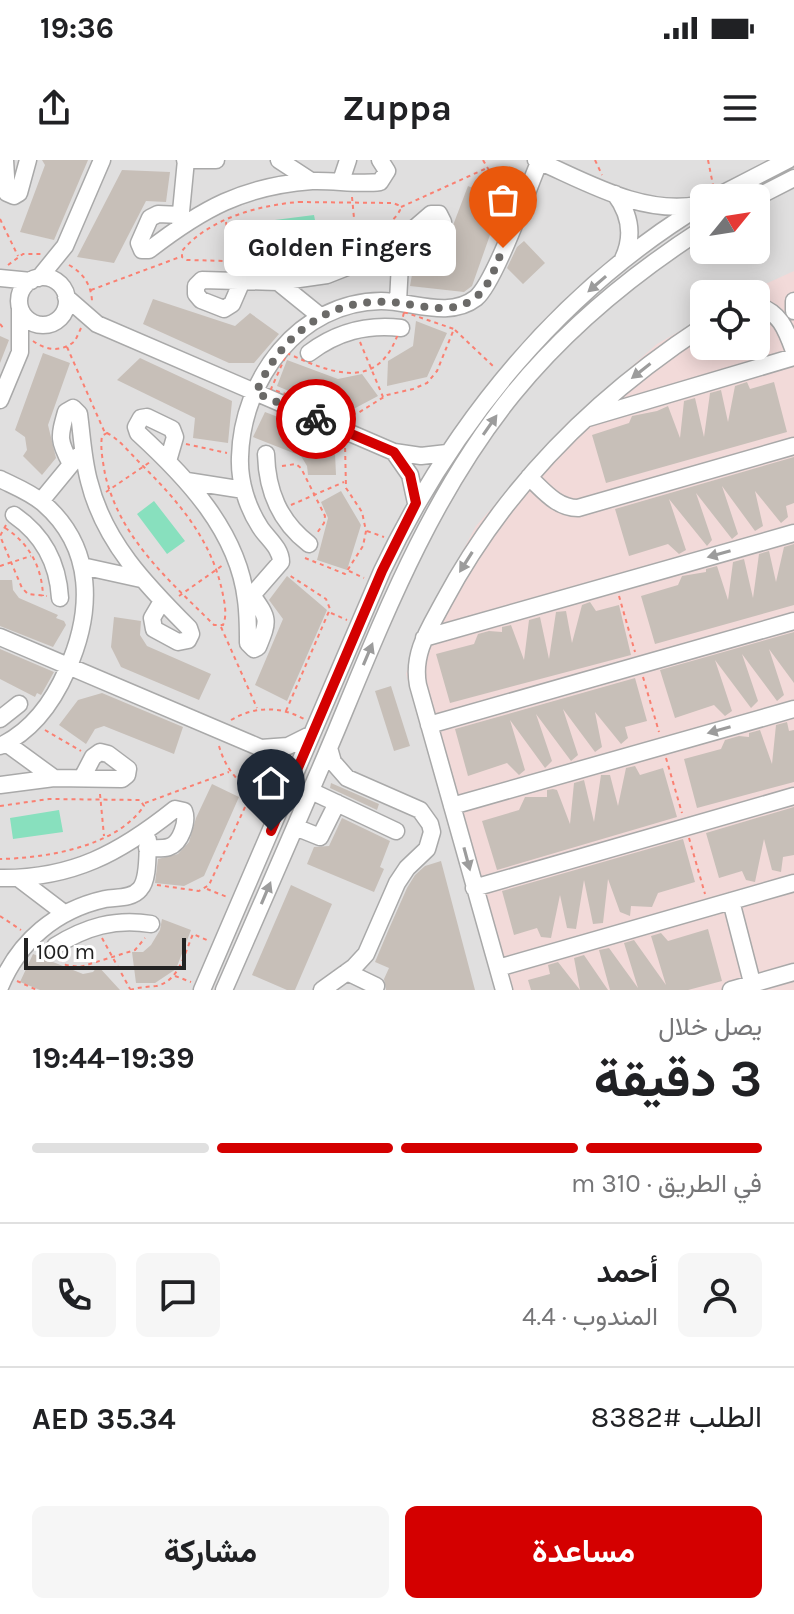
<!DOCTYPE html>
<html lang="ar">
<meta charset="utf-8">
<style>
:root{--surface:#fff;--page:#f6f6f6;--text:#202124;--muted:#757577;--line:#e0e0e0;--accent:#d40000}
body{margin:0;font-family:Karla,Vazirmatn,sans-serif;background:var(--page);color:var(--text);direction:rtl;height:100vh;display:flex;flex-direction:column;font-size:30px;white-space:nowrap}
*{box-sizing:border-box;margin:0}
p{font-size:26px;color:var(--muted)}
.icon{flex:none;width:44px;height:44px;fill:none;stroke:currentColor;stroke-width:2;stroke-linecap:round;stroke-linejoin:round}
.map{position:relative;height:830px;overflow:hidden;direction:ltr}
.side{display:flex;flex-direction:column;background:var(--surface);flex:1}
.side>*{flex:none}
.needle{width:52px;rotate:60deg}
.controls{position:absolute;left:690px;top:24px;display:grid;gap:16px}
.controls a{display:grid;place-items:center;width:80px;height:80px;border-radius:12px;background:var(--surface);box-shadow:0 4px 20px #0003;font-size:40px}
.scale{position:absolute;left:24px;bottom:20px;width:162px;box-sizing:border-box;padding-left:8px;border:4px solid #222;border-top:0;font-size:22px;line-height:28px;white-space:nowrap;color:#222;-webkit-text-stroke:6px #fff;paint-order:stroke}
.pin{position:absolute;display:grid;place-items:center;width:68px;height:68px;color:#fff;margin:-82px -34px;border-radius:50% 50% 50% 0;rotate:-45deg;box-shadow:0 0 8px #0007}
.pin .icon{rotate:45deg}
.courier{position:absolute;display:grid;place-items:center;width:80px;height:80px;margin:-40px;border:6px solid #d40000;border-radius:50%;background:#fff;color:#222;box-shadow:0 2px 10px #0007}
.bubble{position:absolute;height:56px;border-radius:12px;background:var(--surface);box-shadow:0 4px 20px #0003;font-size:26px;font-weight:700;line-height:56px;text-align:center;direction:rtl}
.overview em{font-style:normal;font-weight:700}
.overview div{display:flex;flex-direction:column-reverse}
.overview{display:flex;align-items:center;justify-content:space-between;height:136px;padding:0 32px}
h1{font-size:52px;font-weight:700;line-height:60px}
.bar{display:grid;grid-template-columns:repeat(4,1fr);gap:12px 8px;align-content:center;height:96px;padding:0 32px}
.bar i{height:10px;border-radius:6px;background:var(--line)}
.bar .current{background:var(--accent)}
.bar p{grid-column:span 4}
.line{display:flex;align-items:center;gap:20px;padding:0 32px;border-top:2px solid var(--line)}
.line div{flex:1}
.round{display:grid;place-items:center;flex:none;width:84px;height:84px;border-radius:12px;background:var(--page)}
.button{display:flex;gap:16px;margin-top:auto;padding:16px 32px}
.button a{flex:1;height:92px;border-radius:12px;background:var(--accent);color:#fff;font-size:32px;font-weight:700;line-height:92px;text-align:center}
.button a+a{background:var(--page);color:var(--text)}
.status{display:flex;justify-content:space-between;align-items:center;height:56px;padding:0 40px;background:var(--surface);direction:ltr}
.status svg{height:22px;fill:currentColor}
header{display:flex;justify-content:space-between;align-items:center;height:104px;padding:0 32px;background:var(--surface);font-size:36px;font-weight:700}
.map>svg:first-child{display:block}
</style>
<div class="status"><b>19:36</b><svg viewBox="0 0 49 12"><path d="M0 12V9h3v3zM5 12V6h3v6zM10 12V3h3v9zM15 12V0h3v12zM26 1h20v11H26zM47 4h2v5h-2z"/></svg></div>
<header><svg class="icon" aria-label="menu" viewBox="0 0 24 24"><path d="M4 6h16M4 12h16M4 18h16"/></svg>Zuppa<svg class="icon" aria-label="share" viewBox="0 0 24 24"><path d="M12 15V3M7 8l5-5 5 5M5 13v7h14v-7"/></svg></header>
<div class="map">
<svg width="794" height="830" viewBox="0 0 794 830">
<rect width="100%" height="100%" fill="#f2efe9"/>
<path fill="#e0dfdf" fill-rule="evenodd" d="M0,0H794V830H0ZM704,38H756V90H704ZM704,134H756V186H704Z"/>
<path fill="#f2dad9" d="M794,111V830H496L406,514L422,466L476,366L566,264L657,184L704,157V186H756V134H743Z"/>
<path fill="#88e0be" d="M314,55L319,81L271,87L267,61Z
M154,341L185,381L167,394L137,354Z
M59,650L63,672L13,679L10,658Z"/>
<path fill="#c7bfb8" d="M42,0H88L54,80L20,72L45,5Z
M122,10L170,12L166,42L146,41L114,103L77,97Z
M468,26L502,41L472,126L464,132L410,126L414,103L426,100L441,91L447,81Z
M524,81L545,103L523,124L507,108L517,87Z
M153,139L235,166L250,153L279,174L254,203H229L143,164Z
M416,161L447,173L427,217L387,226L388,201L413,186Z
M0,176L9,180L0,203Z
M43,193L70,203L48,265L56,298L42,315L23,296L27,290L25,277L15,270Z
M140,198L232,241L228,283L193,278L195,258L117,220Z
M287,200L338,219L362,214L378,236L344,254L277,226Z
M747,222L750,229L774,222L787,272L606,323L592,275L629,263L632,256L657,251L668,246L680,278L684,241L695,238L704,277L710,233L721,230L728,262L735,226Z
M265,252L322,274L335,293L336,315H308L307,306L301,296L253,277Z
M794,297V343L786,346L788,357L781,363L755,331L763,366L755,371L722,326L738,374L732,379L696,333L712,380L707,386L669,339L686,390L679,394L668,384L629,396L615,349Z
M341,331L361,365L347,410L317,400L328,358L321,342Z
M794,384V445L655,484L641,436L678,425L682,416L706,412V409L717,406L728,440L733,402L744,399L753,438L759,394L769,391L776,422L784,387Z
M287,416L327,450L287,541L255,525L283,459L269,440Z
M0,420H12L13,430L19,438L58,455L56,458L64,461L66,465L53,487L0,466Z
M590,442L596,451L619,445L631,495L450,543L436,494L474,484L478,474L489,471L502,472V467L511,465L524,500L529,460L540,457L549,499L556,452L566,451L572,483L582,445Z
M114,457L141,461L140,475L147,486L211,514L199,540L121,507L111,487Z
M794,472V523L769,489L784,535L777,541L742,494L758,541L751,548L715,500L732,551L725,556L714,545L675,558L660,510Z
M0,489L54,512L41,535L37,533L35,537L0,519Z
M635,518L647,561L625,567L628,578L621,584L595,552L602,587L595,592L563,549L578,595L571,601L536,554L552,601L545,608L510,560L525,610L519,615L507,603L468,616L455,569Z
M391,526L410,586L394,591L375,531Z
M102,533L183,567L174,594L104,566L95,569L86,584L59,565L78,540Z
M787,562L789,571L794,570V622L697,648L684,599L721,589L725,580L739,576L749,577V573L760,570L772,604L776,565Z
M635,606L640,615L663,608L677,657L497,710L482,661L519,650L525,637H547V630L553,629L557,630L570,664L574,623L584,620L594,662L601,615H610L618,646L626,608Z
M331,623L379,644L377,650L330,628Z
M212,624L239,637L204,716L184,726L155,723L158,699L178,694L189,682L196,658Z
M794,647V695L783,697L781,712L772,710L764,679L755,722L746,720L742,711L719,718L706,673Z
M342,658L390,681L380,707L384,709L374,732L307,704L314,687L329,686Z
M683,679L695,722L658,733L652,747L631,746L630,756L620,752L608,719L603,763L593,764L584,720L576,769L567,768L560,735L551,778L541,777L537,768L514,775L502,731Z
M441,701L475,830H386L384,819L389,808L375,802L388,771L407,728L415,715L425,706Z
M291,725L332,744L295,830H287L252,815Z
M162,759L191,770L176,809L155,823H136L132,792H143L151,785L160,770Z
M708,769L722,821L688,830H610L599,790L609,788L638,828L624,783L634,780L666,825L651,776L661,773L668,781Z
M33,794L83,814L93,812L98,806L120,830H40L20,822Z
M584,795L608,830H580L574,798Z
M558,802L580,830H531L528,820L550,814L548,805Z"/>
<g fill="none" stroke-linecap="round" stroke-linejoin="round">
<defs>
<path id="minor" d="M5,0L7,33L14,36L19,33L28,0
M185,0H216
M279,0L311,21
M536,0C587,22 641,55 698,45
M341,21L348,0
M615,34C630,54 634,76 623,99
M714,38L788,0
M755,38L794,18
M181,55L158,54L150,58L139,83L142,90H149C202,49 243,26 312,21C334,20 358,25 380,22L387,11L380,0
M180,62L186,0
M19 141a24 24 0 1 1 48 0a24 24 0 1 1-48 0Z
M0,118L31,121
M39,118L65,86L102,0
M242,121L232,144L224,149L201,140L196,134V126L202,120L278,122L327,115L370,98L409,73L431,54H439L443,62C438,83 422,95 401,93
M278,122L320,156
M66,137L97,164L394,292L421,296L447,293
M794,141V151
M398,142L401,84
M756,145C780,152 786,169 794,191
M309,193C337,172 366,164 401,168
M0,240L20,192V149
M588,258L794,197
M394,292L410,315L416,343
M266,294C267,331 279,361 309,384
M168,301L175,277L172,269L147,257L141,258L136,267L138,273C186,317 238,371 246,440C248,454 248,469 248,483L254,489L258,487C269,460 269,459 252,435
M71,304C58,280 59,277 66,252L73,248L79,254C82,276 83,299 89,321C104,382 146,425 189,468L191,474L188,480L178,482L154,469L152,458L162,441
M529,317C544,331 557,348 578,348L794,286
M0,319C14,326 30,332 43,343C95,388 93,452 67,510C53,542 32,571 0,586
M187,321L244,330
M41,341L78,296
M14,355C43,375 58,403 60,438
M82,406L141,419
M247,441L281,402C281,388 267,378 260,367C247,347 239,321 240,297C242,219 299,142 381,141C412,141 449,159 476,138C495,122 528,28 540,0
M0,477L261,588L278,610L286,635
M424,478L794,373
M0,559L19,544
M429,565L794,461
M6,583L54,618
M261,588L288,586L312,574
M0,625L54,618L122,619L127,615L128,609L108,594L100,592L93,597L82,618
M311,631L396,671
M452,646L794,549
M295,667L320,677L337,643
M0,718C72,719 120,693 175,649L184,651C188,661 181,683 169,687C162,689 154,688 147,688
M18,718L64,753
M474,728L794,636
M731,741L754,830
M55,786C86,767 115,758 151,764
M498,808L794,723
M347,812L376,826
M0,827C19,781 56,750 105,739C116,737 132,739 140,729C149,719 147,694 148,680
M202,830L382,411C453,262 561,130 704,44
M224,830C262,743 300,657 337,569C386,451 432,334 513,234C566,169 634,113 704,68
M322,830L354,807L366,794L397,723L407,708L427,689L432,672L430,664L420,650L347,618L333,602L329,588
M504,830L418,525C412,493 429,469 444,441C505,327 597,236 704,166
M731,830L794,812"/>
</defs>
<use href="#minor" stroke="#a9a9a9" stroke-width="19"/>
<path stroke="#fa8072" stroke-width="2" stroke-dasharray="4 4" stroke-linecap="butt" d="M483,0L490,12L511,31
M595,0L602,15
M708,0L713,25
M352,37L357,90
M299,42L393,43L398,45L400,50C395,61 382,68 371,73C306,109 258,101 187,100L182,97V91C208,59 259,45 299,42Z
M401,47L487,8
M0,59L18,96
M226,62L232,108
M8,105L23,94H42
M69,105C83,113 91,124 92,141
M91,130L180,97
M404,152L454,169L437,211L427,223L413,229L387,235L358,253L349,255L271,229L287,193C346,221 388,229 404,152Z
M0,164L5,170
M455,170L494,207
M33,181C47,191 62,192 75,181L81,168
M360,182L383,237
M67,187L105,273
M107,273C119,279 129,292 139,302C178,341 212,379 223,435C225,445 227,456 223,465H214C169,420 120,379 105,314C103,302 100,288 102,276Z
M186,284L227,293
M282,306L296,304L301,308L325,356L324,363L317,373
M106,332L150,302
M291,345L344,322
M6,365L0,376L22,428L28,434L47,436
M5,368C29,383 42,407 43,436
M367,371L384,377
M305,398L345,414L363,386L366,371L362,352L346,328L345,284
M0,406L31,396
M349,411L364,418
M179,436L223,405
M619,436L635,492
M331,453L347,460
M221,467L257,548
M643,517L659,572
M286,551L330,449L326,439L289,415
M231,560C255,546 280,546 304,559
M45,570L81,591
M219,586C227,614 244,629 269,641
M666,598L682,653
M100,634L104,676
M145,643L229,612
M0,646L49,639L140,640L144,646C116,687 46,698 0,699
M689,678L705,734
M157,725L199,731L209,725L252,632
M207,729L227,737
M0,756L21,770
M102,778L130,829
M59,799L66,805L80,807L135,790L145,778
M175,816L191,822
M17,821L37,830
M130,830C139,827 147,827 156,826C179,822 185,792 193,774L209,781"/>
<use href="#minor" stroke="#fff" stroke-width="16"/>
</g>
<defs><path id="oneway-solid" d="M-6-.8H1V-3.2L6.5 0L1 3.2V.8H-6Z" transform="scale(2)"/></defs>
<g fill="#9c9c9c">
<use href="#oneway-solid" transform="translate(597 124) rotate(139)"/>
<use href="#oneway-solid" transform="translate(641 211) rotate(142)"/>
<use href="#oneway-solid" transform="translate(490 265) rotate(-55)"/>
<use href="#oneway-solid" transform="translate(719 394) rotate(164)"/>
<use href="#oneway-solid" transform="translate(466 402) rotate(122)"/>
<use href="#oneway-solid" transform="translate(368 494) rotate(-67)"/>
<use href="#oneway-solid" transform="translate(719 570) rotate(164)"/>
<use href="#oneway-solid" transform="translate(467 699) rotate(75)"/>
<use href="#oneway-solid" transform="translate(266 733) rotate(-67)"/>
</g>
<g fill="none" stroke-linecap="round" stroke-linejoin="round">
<path stroke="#6b6a68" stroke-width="8" stroke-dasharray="0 14.4" d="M316,259L256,233C281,173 333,134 400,143C423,146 451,154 472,140C490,128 495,107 503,88"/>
<path stroke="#d40000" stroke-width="10" d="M271,671L382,411L416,343L410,315L394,292L316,259"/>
</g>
</svg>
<div class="controls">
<a><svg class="needle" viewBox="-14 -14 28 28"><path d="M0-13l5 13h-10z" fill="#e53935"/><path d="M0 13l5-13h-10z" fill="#757577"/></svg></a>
<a><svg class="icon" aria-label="locate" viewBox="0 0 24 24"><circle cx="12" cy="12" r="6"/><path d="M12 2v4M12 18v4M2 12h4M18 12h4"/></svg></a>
</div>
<div class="scale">100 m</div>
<div class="pin" style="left:503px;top:88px;background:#ea580c"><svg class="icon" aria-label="bag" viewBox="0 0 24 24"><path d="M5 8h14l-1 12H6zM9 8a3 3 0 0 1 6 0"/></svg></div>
<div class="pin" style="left:271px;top:671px;background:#1f2937"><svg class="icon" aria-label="home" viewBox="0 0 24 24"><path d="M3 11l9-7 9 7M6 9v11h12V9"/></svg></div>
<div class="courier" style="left:316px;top:259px"><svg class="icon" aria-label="bike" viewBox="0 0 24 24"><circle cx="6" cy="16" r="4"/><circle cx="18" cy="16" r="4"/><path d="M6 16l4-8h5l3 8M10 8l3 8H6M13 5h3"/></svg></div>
<div class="bubble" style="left:224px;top:60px;width:232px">Golden Fingers</div>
</div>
<section class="side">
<div class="overview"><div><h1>3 دقيقة</h1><p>يصل خلال</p></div><em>19:39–19:44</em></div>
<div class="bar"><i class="current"></i><i class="current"></i><i class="current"></i><i></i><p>في الطريق · 310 m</p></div>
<div class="line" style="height:144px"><a class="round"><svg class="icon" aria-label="person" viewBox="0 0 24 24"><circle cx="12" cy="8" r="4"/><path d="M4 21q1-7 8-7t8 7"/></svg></a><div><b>أحمد</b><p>المندوب · 4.4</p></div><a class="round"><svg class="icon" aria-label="chat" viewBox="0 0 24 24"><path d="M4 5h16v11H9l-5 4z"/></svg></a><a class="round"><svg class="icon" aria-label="phone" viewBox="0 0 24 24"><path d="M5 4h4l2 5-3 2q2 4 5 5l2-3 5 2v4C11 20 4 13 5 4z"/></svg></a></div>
<div class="line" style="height:104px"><div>الطلب #8382</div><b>AED 35.34</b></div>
<div class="button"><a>مساعدة</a><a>مشاركة</a></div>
</section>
